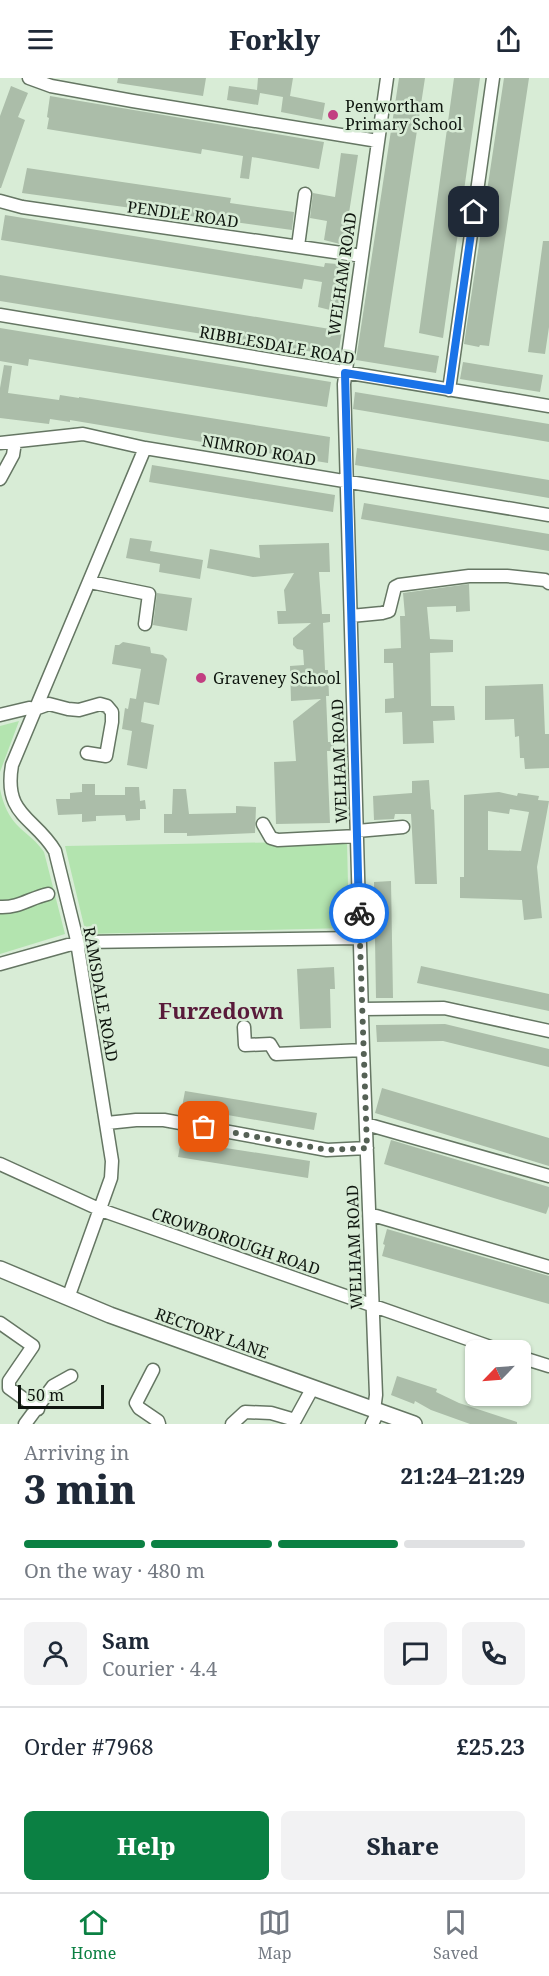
<!DOCTYPE html>
<meta charset="utf-8">
<style>
:root{--surface:#fff;--page:#f2f2f3;--text:#1f2937;--muted:#747a83;--line:#e0e1e3;--accent:#0b8043}
body{margin:0;font-family:"Noto Serif",serif;background:var(--page);color:var(--text);height:100vh;display:flex;flex-direction:column;font-size:22px;white-space:nowrap}
*{box-sizing:border-box;margin:0}
p{font-size:20px;color:var(--muted)}
.icon{flex:none;width:33px;height:33px;fill:none;stroke:currentColor;stroke-width:2;stroke-linecap:round;stroke-linejoin:round}
.map{position:relative;height:1346px;overflow:hidden}
.panel{display:flex;flex-direction:column;background:var(--surface);flex:1}
.panel>*{flex:none}
.needle{width:39px;rotate:245deg}
.controls{position:absolute;left:465px;top:1262px;display:grid;gap:12px}
.controls a{display:grid;place-items:center;width:66px;height:66px;border-radius:9px;background:var(--surface);box-shadow:0 2px 4px #0004;font-size:30px}
.scale{position:absolute;left:18px;bottom:15px;width:86px;box-sizing:border-box;padding-left:6px;border:3px solid #0f160f;border-top:0;font-size:16px;line-height:21px;white-space:nowrap;color:#0f160f;-webkit-text-stroke:4px #d8ecd6;paint-order:stroke}
.pin{position:absolute;display:grid;place-items:center;width:51px;height:51px;color:#fff;margin:-26px;border-radius:12px;box-shadow:0 3px 9px #0006}
.courier{position:absolute;display:grid;place-items:center;width:60px;height:60px;margin:-30px;border:4px solid #1a73e8;border-radius:50%;background:#fff;color:#222;box-shadow:0 2px 8px #0007}
.head em{font-style:normal;font-weight:800}
.head div{display:flex;flex-direction:column-reverse}
.head{display:flex;align-items:center;justify-content:space-between;height:102px;padding:0 24px}
h1{font-size:39px;font-weight:800;line-height:45px}
.bar{display:grid;grid-template-columns:repeat(4,1fr);gap:9px 6px;align-content:center;height:72px;padding:0 24px}
.bar i{height:8px;border-radius:4px;background:var(--line)}
.bar .on{background:var(--accent)}
.bar p{grid-column:span 4}
.line{display:flex;align-items:center;gap:15px;padding:0 24px;border-top:2px solid var(--line)}
.line div{flex:1}
.round{display:grid;place-items:center;flex:none;width:63px;height:63px;border-radius:9px;background:var(--page)}
.cta{display:flex;gap:12px;margin-top:auto;padding:12px 24px}
.cta a{flex:1;height:69px;border-radius:9px;background:var(--accent);color:#fff;font-size:24px;font-weight:800;line-height:69px;text-align:center}
.cta a+a{background:var(--page);color:var(--text)}
header{display:flex;justify-content:space-between;align-items:center;height:78px;padding:0 24px;background:var(--surface);font-size:27px;font-weight:800}
.tab-bar{display:flex;justify-content:space-around;align-items:center;height:84px;border-top:2px solid var(--line);background:var(--surface);font-size:16px;color:var(--muted)}
.tab-bar a{display:grid;justify-items:center;gap:3px}
.tab-bar .on{color:var(--accent)}
.map>svg:first-child{display:block}
</style>
<header><svg class="icon" aria-label="menu" viewBox="0 0 24 24"><path d="M4 6h16M4 12h16M4 18h16"/></svg>Forkly<svg class="icon" aria-label="share" viewBox="0 0 24 24"><path d="M12 15V3M7 8l5-5 5 5M5 13v7h14v-7"/></svg></header>
<div class="map">
<svg width="549" height="1346" viewBox="0 0 549 1346">
<rect width="100%" height="100%" fill="#d8ecd6"/>
<path fill="#b3e4af" d="M19,643L0,694V648Z
M0,711C3,726 9,740 20,750C29,758 37,764 44,774L65,856L0,876Z
M347,763L349,850L86,856L65,768Z"/>
<path fill="#abbda9" fill-rule="evenodd" d="M118,0H206L203,18L117,5Z
M258,0H293L290,18L325,25L322,42L281,34L283,19L260,15L258,27L227,22L229,8L257,12Z
M399,0H425L384,269L439,278L436,295L356,282Z
M454,0H480L443,260L419,255Z
M504,0H529L489,268L480,267L479,269L464,266Z
M11,8L28,15L18,39L25,42L1,110H0V38Z
M50,18L324,64L319,91L252,79L249,101L240,100L243,78L202,71L201,76L47,51L49,40L47,39Z
M341,75L358,77L349,135L353,136L348,168L324,162L327,143L310,140L313,115L335,119Z
M27,90L231,120L230,125L294,134L292,152L22,115Z
M5,137L324,189L325,185L350,187L342,235L318,229L322,204L304,201L302,211L1,162Z
M543,163H549V249L545,276L528,274Z
M0,197L342,253L338,278L0,223Z
M0,250L331,304L327,329L29,281L28,288L0,283Z
M463,284L543,297L540,314L460,301Z
M4,287L12,288L8,315L59,322L60,317L79,320V319L330,359L328,385L70,342V344L50,341L49,346L0,340V310Z
M355,314L549,346V364L353,331Z
M357,370L549,402V420L355,387Z
M152,387L335,417L333,434L149,404Z
M364,425L549,456V473L361,441Z
M130,460L152,463L150,473L203,482L200,501L159,494L160,486L126,480Z
M329,465L330,494H319L322,536H330V544L323,545L325,592H328L329,618H326L328,664H334V673H327L330,745L276,746L274,684L296,683L293,643L321,621L291,623L290,588L304,587L303,572L297,571L293,567V560L311,545L278,546L277,533H286L284,512L294,495L253,499L207,490L210,471L260,480L259,467Z
M469,506L470,533L456,534V528L427,529L430,561L453,562V574L430,575L431,628H454L455,642L433,643L434,665L403,666L402,634L385,635V621L394,620L393,585H384V571L401,570L400,538H405L403,515Z
M157,515L192,520L187,553L153,547Z
M123,564L150,569L151,575L163,577L167,581L159,627L144,624L141,644L154,647L147,691L127,687L132,653L122,651L125,630L128,631L130,620L136,621L141,591L112,586L115,567H119Z
M543,606L545,656H549V690L525,691L524,680H520L519,658L515,659L514,641L485,642V608Z
M429,702L431,731L434,732L437,806H415L411,736H395L394,741L374,742L373,718L412,715V703Z
M82,706H95V717H125V709H139L140,723L145,722L146,731H140V742L126,743L125,737L96,738V743L82,744V736L58,737L56,721H70V715L82,714Z
M173,711H186L189,736L236,735V728L256,729L255,755L187,758V755H164V736H172Z
M499,714L517,718L518,715L539,718L538,722L549,723L537,789L542,840L524,842L522,822L460,820V799H464V717ZM510,731L529,734L521,773L488,772V733L509,736Z
M391,803L393,920H376L374,804Z
M421,888L549,916V933L417,905Z
M334,889L335,911H330L331,950L300,951L297,891Z
M445,946L549,971V989L443,963L377,964L376,947Z
M382,1010L549,1060V1088L375,1035Z
M185,1013L317,1035L314,1052L182,1029Z
M391,1062L549,1109V1128L546,1136L384,1086Z
M181,1063L310,1083L308,1100L178,1079Z
M387,1151L549,1198V1226L382,1178L385,1167L383,1166Z
M397,1298L437,1311L436,1314L459,1325L517,1344V1346H470L431,1332L415,1323L414,1326L391,1317Z"/>
<g fill="none" stroke-linecap="round" stroke-linejoin="round">
<defs>
<path id="minor" d="M29,0L51,8L133,23L378,63
M0,123L22,129L362,178
M298,168L305,116
M0,237L549,328
M449,312L493,0
M0,365L83,356L145,370L549,437
M0,401L13,377L15,364
M90,504L149,516L145,546
M351,538L382,535L389,533L395,509L399,507L469,498H507L545,502L549,505
M0,637L29,630L35,631L49,626L68,631L79,632L100,626L107,628L112,634V644L106,678L87,675
M263,746L271,760L278,762L357,758
M357,753L403,749
M0,829C19,830 30,820 48,816
M0,886L68,867L84,864L360,860
M363,931L444,930L549,953
M244,949L245,967L270,966L276,976L363,972
M107,1045L136,1042H164L327,1072L367,1070
M366,1046L549,1098
M0,1086L101,1132L499,1272
M370,1138H376L549,1189
M68,1220L111,1100L112,1083L76,858L55,773C35,739 3,738 12,687L145,370
M0,1245L33,1268L9,1303V1310L38,1331
M520,1279L549,1288
M153,1292L136,1325L139,1330L158,1343L159,1346
M374,1332L376,1317L363,972L344,306L387,0
M25,1346L53,1308L71,1298
M232,1346L245,1334L271,1335L295,1342L312,1311
M372,1346L378,1334"/>
<path id="major" d="M0,1191L110,1237L414,1346"/>
</defs>
<use href="#minor" stroke="#657663" stroke-width="15"/>
<use href="#major" stroke="#657663" stroke-width="18"/>
<use href="#minor" stroke="#fff" stroke-width="12"/>
<use href="#major" stroke="#fff" stroke-width="15"/>
</g>
<g fill="none" stroke-linecap="round" stroke-linejoin="round">
<path stroke="#556155" stroke-width="6" stroke-dasharray="0 10.8" d="M204,1049L327,1072L367,1070L359,835"/>
<path stroke="#1a73e8" stroke-width="8" d="M359,835L345,295L449,312L474,134"/>
</g>
<g fill="#c23e81" stroke="#d8ecd6" stroke-width="2">
<circle cx="333" cy="37" r="6"/>
<circle cx="201" cy="600" r="6"/>
</g>
<g text-anchor="middle" stroke-width="5" stroke-linejoin="round" paint-order="stroke">
<g font-size="16" fill="#0f160f" stroke="#d8ecd6" text-anchor="start">
<text x="345" y="34">Penwortham<tspan x="345" dy="18">Primary School</tspan></text>
<text x="213" y="606">Graveney School</text>
</g>
<g font-size="16" fill="#0f160f" stroke="#d8ecd6">
<text transform="translate(183 136) rotate(8)" y="6">PENDLE ROAD</text>
<text transform="translate(342 196) rotate(-82)" y="6">WELHAM ROAD</text>
<text transform="translate(277 267) rotate(10)" y="6">RIBBLESDALE ROAD</text>
<text transform="translate(259 372) rotate(10)" y="6">NIMROD ROAD</text>
<text transform="translate(339 683) rotate(-92)" y="6">WELHAM ROAD</text>
<text transform="translate(101 916) rotate(80)" y="6">RAMSDALE ROAD</text>
<text transform="translate(236 1163) rotate(19)" y="6">CROWBOROUGH ROAD</text>
<text transform="translate(354 1169) rotate(-92)" y="6">WELHAM ROAD</text>
<text transform="translate(212 1255) rotate(20)" y="6">RECTORY LANE</text>
</g>
<g font-size="22" font-weight="bold" fill="#591a3a" stroke="#d8ecd6">
<text x="221" y="941">Furzedown</text>
</g>
</g>
</svg>
<div class="controls">
<a><svg class="needle" viewBox="-14 -14 28 28"><path d="M0-13l5 13h-10z" fill="#e53935"/><path d="M0 13l5-13h-10z" fill="#747a83"/></svg></a>
</div>
<div class="scale">50 m</div>
<div class="pin" style="left:204px;top:1049px;background:#ea580c"><svg class="icon" aria-label="bag" viewBox="0 0 24 24"><path d="M5 8h14l-1 12H6zM9 8a3 3 0 0 1 6 0"/></svg></div>
<div class="pin" style="left:474px;top:134px;background:#1f2937"><svg class="icon" aria-label="home" viewBox="0 0 24 24"><path d="M3 11l9-7 9 7M6 9v11h12V9"/></svg></div>
<div class="courier" style="left:359px;top:835px"><svg class="icon" aria-label="bike" viewBox="0 0 24 24"><circle cx="6" cy="16" r="4"/><circle cx="18" cy="16" r="4"/><path d="M6 16l4-8h5l3 8M10 8l3 8H6M13 5h3"/></svg></div>
</div>
<section class="panel">
<div class="head"><div><h1>3 min</h1><p>Arriving in</p></div><em>21:24–21:29</em></div>
<div class="bar"><i class="on"></i><i class="on"></i><i class="on"></i><i></i><p>On the way · 480 m</p></div>
<div class="line" style="height:108px"><a class="round"><svg class="icon" aria-label="person" viewBox="0 0 24 24"><circle cx="12" cy="8" r="4"/><path d="M4 21q1-7 8-7t8 7"/></svg></a><div><b>Sam</b><p>Courier · 4.4</p></div><a class="round"><svg class="icon" aria-label="chat" viewBox="0 0 24 24"><path d="M4 5h16v11H9l-5 4z"/></svg></a><a class="round"><svg class="icon" aria-label="phone" viewBox="0 0 24 24"><path d="M5 4h4l2 5-3 2q2 4 5 5l2-3 5 2v4C11 20 4 13 5 4z"/></svg></a></div>
<div class="line" style="height:78px"><div>Order #7968</div><b>£25.23</b></div>
<div class="cta"><a>Help</a><a>Share</a></div>
</section>
<nav class="tab-bar">
<a class="on"><svg class="icon" aria-label="home" viewBox="0 0 24 24"><path d="M3 11l9-7 9 7M6 9v11h12V9"/></svg>Home</a>
<a><svg class="icon" aria-label="map" viewBox="0 0 24 24"><path d="M3 6l6-2 6 2 6-2v14l-6 2-6-2-6 2zM9 4v14M15 6v14"/></svg>Map</a>
<a><svg class="icon" aria-label="saved" viewBox="0 0 24 24"><path d="M7 4h10v16l-5-4-5 4z"/></svg>Saved</a>
</nav>
